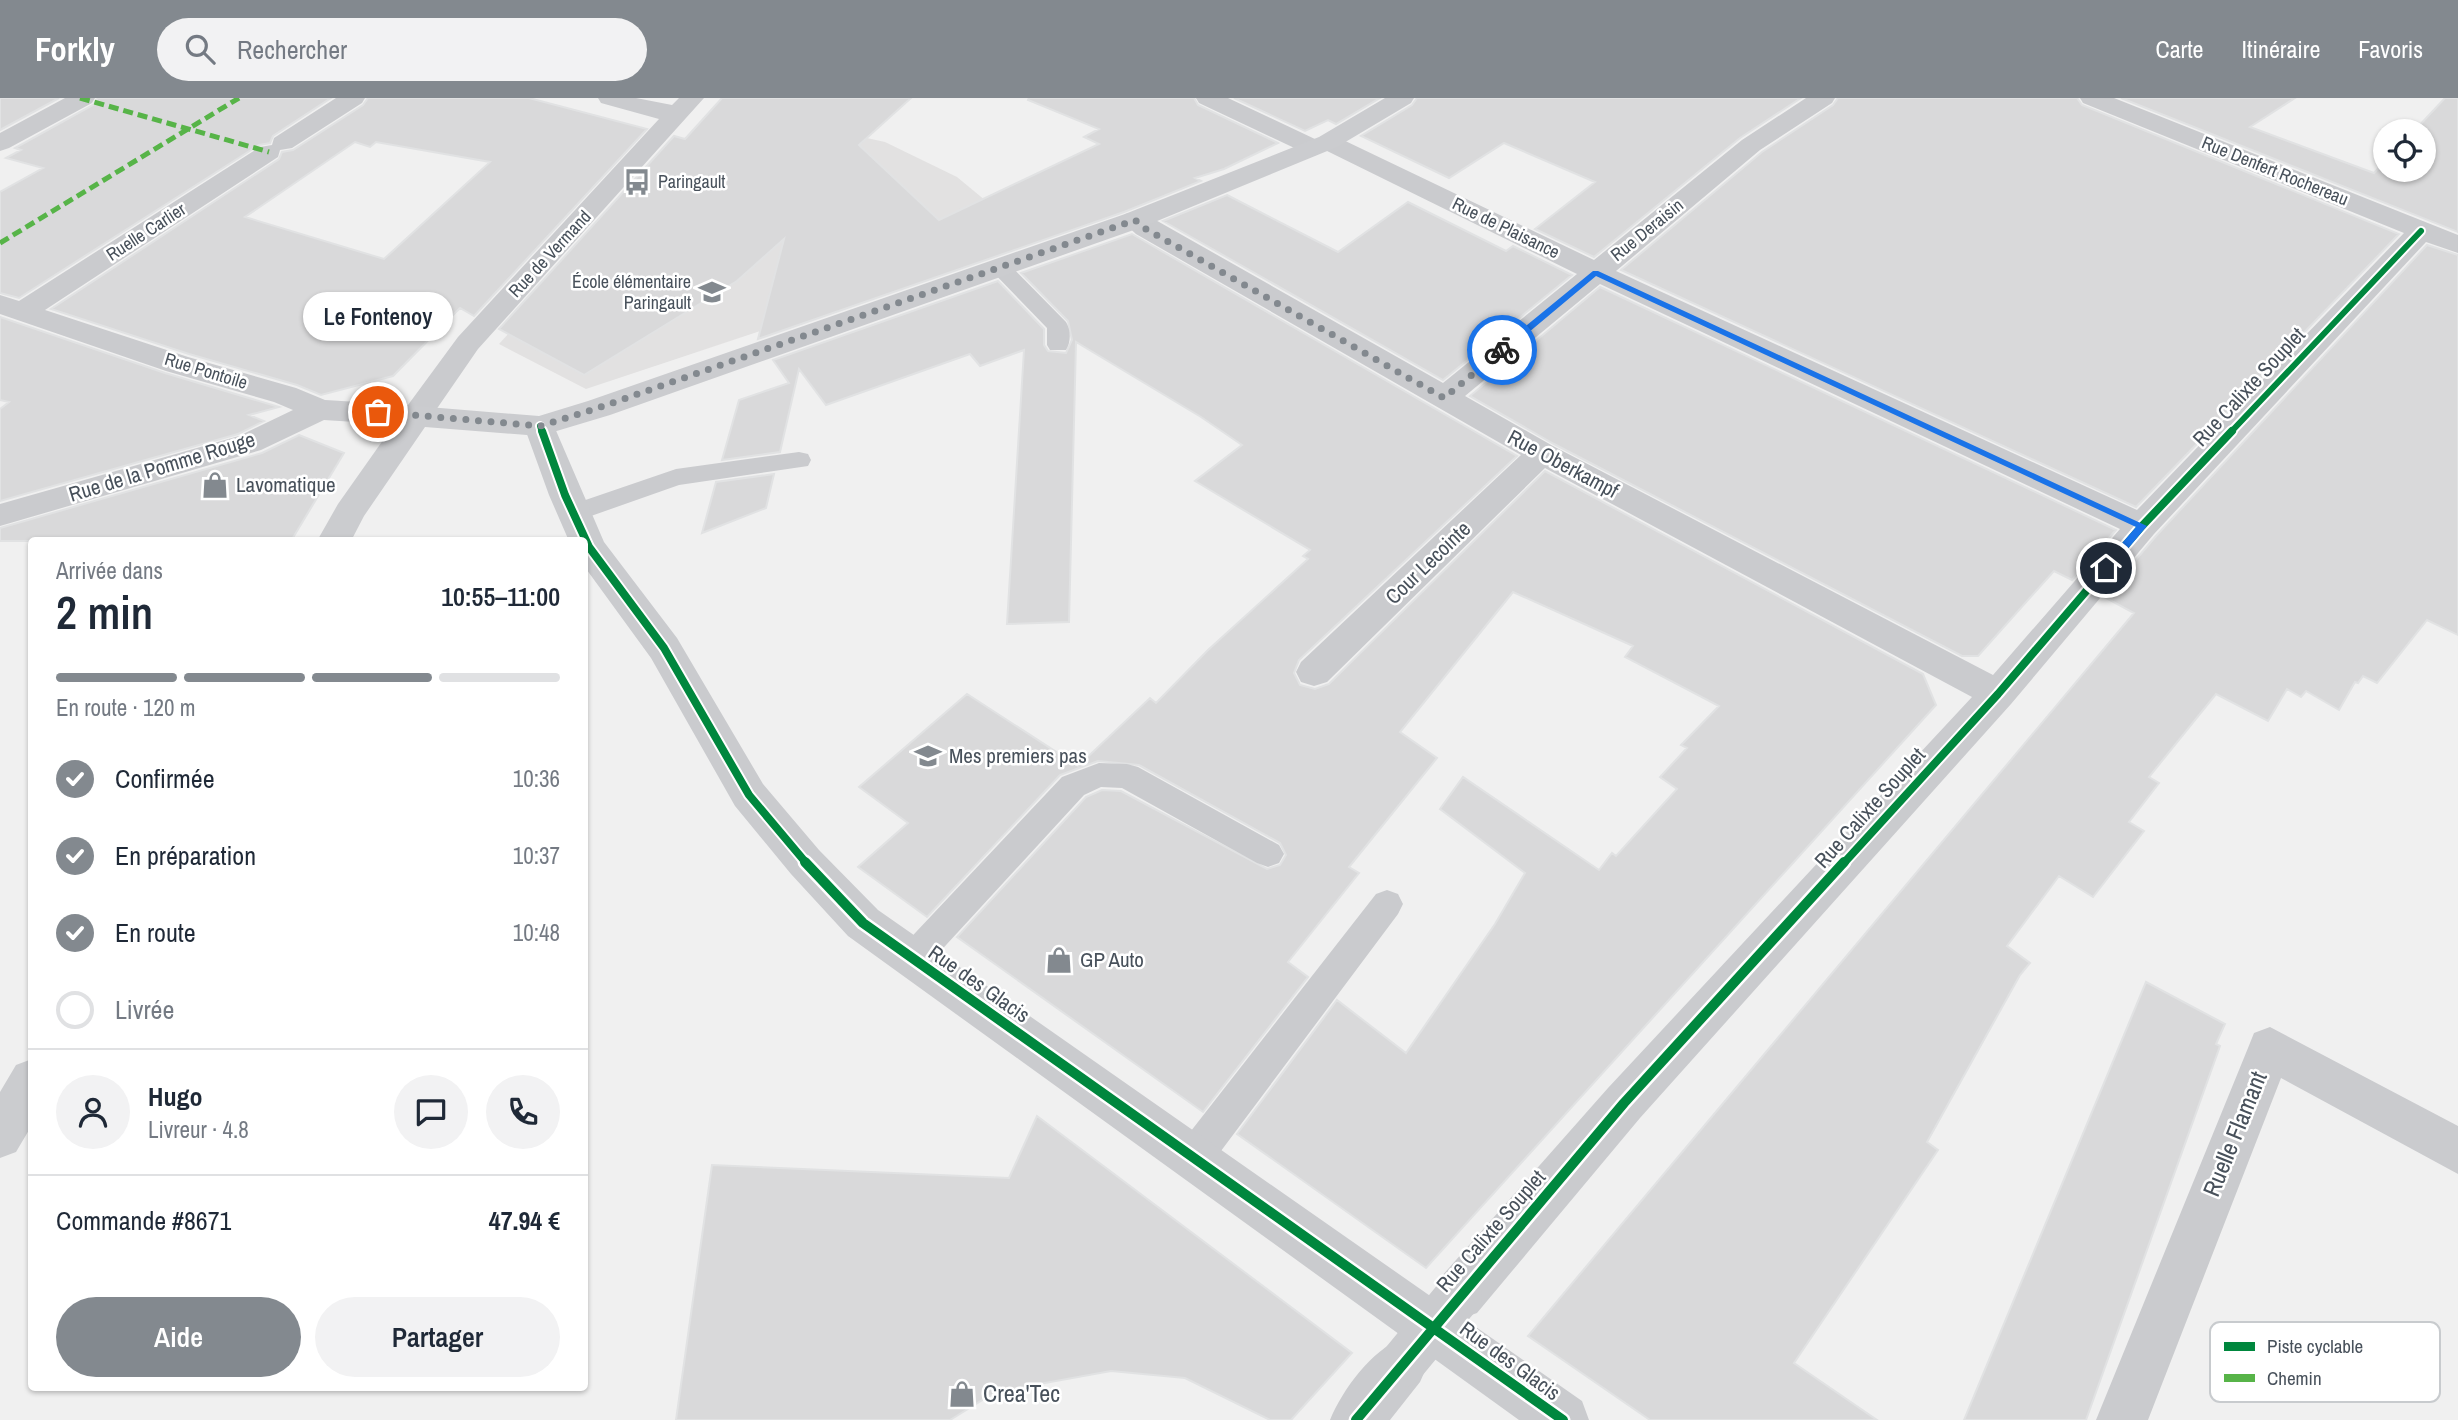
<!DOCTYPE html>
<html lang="fr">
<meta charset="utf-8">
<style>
:root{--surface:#fff;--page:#f2f2f3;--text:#1f2937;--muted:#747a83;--line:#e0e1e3;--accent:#83898f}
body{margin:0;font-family:"Archivo Narrow",sans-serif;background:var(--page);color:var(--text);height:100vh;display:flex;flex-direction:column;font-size:26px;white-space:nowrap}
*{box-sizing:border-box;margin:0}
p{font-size:23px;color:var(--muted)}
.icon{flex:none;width:38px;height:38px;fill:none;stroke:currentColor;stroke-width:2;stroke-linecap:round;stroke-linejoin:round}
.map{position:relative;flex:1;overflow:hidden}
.side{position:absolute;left:28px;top:439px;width:560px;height:854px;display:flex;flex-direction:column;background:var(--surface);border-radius:7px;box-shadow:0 2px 5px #0004}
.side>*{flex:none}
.controls{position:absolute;left:2373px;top:21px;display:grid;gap:14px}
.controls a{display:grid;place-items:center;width:63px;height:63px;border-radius:50%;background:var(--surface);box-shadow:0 2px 5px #0004;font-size:35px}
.pin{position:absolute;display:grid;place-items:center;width:60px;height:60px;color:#fff;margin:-30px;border:4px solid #fff;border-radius:50%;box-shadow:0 2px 7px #0007}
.courier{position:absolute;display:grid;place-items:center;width:70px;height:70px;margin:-35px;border:5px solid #1a73e8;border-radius:50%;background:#fff;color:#222;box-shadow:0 2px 9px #0007}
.bubble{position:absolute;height:49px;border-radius:24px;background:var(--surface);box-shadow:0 2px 5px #0004;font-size:23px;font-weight:600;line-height:49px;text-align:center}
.headline em{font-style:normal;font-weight:600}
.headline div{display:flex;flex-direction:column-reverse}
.headline{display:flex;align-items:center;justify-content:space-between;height:119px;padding:0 28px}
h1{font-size:46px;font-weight:600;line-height:52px}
.bar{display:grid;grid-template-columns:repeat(4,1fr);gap:10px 7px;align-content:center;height:84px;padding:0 28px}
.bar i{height:9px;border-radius:5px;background:var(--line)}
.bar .active{background:var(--accent)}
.bar p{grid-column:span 4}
.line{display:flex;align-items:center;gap:18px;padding:0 28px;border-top:2px solid var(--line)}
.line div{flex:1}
.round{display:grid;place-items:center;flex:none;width:74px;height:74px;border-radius:37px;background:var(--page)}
ol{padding:0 28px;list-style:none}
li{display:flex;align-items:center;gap:21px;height:77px}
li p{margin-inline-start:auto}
li .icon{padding:7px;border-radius:50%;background:var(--accent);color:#fff;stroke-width:4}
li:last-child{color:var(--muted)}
li i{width:38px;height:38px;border:4px solid var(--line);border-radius:50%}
.primary-button{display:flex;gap:14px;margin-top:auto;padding:14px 28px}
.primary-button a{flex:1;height:80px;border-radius:42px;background:var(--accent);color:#fff;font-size:28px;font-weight:600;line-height:80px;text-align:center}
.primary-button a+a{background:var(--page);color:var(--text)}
header{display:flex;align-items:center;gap:42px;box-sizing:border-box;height:98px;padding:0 35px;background:var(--accent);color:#fff}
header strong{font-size:33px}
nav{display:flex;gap:38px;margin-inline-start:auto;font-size:24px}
.search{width:490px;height:63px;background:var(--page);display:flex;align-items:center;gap:18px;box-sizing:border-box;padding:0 24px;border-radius:38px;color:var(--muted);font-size:26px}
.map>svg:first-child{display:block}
</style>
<header>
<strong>Forkly</strong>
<div class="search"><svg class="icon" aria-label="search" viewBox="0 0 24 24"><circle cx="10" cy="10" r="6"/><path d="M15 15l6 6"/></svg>Rechercher</div>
<nav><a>Carte</a><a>Itinéraire</a><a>Favoris</a></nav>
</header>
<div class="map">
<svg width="2458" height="1322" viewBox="0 0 2458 1322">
<rect width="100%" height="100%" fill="#f0f0f0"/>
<path fill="#e2e1e1" d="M721,8L885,44L957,79L1033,142L586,291L499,246L713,11Z"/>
<path fill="#d9d9da" stroke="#e1e2e3" stroke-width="2" fill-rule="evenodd" d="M0,0H59L0,32Z
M98,0H331L273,38L270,45L259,47L19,200L0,195V94L43,70L6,60L21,52L15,50L93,7Z
M368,0H529L647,31L474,218L460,210L393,278L321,297L297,287L189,256L51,211L279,61L282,54L293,52L363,7ZM355,44L370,49L376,44L490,64L384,161L245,119Z
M722,0H911L859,47L939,122L1099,46L1084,39L1099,31L1028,2L1029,0H1194L1198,7L1278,45L1224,71L1195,80L1201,83L1124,114L758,241L784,141L737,183L584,277L499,231L674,38L685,41Z
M1234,0H1380L1336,26L1328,22L1305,33Z
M1417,0H1801L1740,40L1594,159L1535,131L1595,84L1504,45L1449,80L1361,38L1412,7Z
M1838,0H2077L2082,7L2399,136L2136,409L1621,172L1762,54L1833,7Z
M2121,0H2295L2250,29L2374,75L2385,63V72H2424V33H2414L2445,0H2458V134Z
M1227,97L1338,154L1408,104L1506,153L1513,148L1572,177L1443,282L1163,123Z
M1132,136L1517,358L1299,562L1294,575L1300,587L1315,591L1329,586L1545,373L1923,576L1936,607L1426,1170L1237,1036L1337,902L1406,955L1495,826L1525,775L1440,711L1463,679L1599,772L1612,755L1616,758L1677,691L1660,679L1687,650L1681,647L1719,608L1625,559L1633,548L1513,494L1400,634L1437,660L1349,769L1359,775L1288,864L1308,879L1203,1014L957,839L1086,699L1102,692L1121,693L1267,771L1280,767L1286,757L1280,745L1139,667L1098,663L1060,677L927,819L858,769L908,725L859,689L967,596L1078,668L1150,600L1156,605L1208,552L1308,461L1303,458L1310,452L1195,383L1242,347L1201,319L1076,244L1069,524L1007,526L1024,252L980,268L970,256L826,307L799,271L780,354L722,362L739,302L789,285L773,262L998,183L1044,231V247L1048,253L1066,255L1072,242L1068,223L1021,175Z
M2427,147L2458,157V537L2427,522L2377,585L2363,578L2358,585L2355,584L2339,612L2306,593L2301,599L2287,591L2268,623L2216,596L2149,679L2159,685L2129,724L2144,733L2093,799L2059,778L2007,848L2030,865L2020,877L1927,1044L1938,1052L1794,1265L1877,1322H1650L1528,1238L2134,515L2104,499L2156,438Z
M1600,189L2116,432L2072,482L2054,473L1978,558H1962L1554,346L1470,298Z
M0,219L165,275L279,309L249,317L264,323L238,336L0,403V311L9,304L0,302Z
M299,337L344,355L291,443H0V430L262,355Z
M774,376L766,410L702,435L716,384Z
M2146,884L2225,926L2216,946L2220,948L2086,1322H1964Z
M1037,1018L1352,1255L1291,1322H1270L1185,1280L1111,1273L1012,1291L989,1298L950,1322H676L712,1067L1009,1080Z"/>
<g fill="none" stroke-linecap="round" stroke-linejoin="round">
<path fill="#cacbce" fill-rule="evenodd" d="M1000,164L1008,165L1066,224C1071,232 1071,244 1066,252H1050L1047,247V230L989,170L992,165Z
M799,354L808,356L811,362L808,368L679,387L574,424L565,421L561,415L565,409L676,371Z
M1099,665L1127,666L1138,669L1279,747L1284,756L1279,765L1268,769L1257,765L1122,690L1101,689L1084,697L924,871L912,876L900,871L895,861L900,851L1062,679Z
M1387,792L1398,796L1403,806L1398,816L1206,1073L1193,1078L1180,1073L1175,1060L1180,1047L1376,796Z"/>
<path fill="#cacbce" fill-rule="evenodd" d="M65,0H95L92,5L9,50L0,53V35Z
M336,0H365L362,5L292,50L280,52L278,59L45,212L188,259L296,290L325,302L408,307L458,239L659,21L601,5L598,0H636L672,7L679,0H704L478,251L427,325L416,328L324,322L261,352L0,428V406L239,338L293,312L274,304L166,273L0,216V197L19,203L260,49L272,47L274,40Z
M1196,0H1228L1317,42L1328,36L1337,39L1594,162L1742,42L1806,0H1835L1832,5L1760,52L1616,173L2137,412L2404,135L2083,5L2080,0H2114L2458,137V155L2426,144L2154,436L2011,606L1640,1020L1477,1215L1463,1220L1582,1303L1589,1322H1519L1422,1252L1428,1266L1420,1284L1390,1322H1330C1343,1291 1371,1253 1402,1240L1410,1244L848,838L791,776L735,708L651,560L584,468V443H569L549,397L524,328L529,321L540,318L551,321L604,444L677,540L763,686L819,752L878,812L1436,1202L1434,1197L1441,1179L1608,990L1972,599L1545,370L1327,584L1314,588L1301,584L1296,574L1301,564L1521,357L1136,136L1121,122L1125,116L1135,114L1145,116L1443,285L1577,176L1325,52L1314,58L1305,55L1199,5ZM1600,186L2120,431L1993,577L1553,348L1465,298Z
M2270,929L2458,1028V1076L2281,980L2148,1322H2096L2248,950L2254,935Z"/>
<path fill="#cbcccf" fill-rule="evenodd" d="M1385,0H1414L1411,5L1337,49L1145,128L610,317L540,338L425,329L364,418L351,443H317L338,406L405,311L416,308L539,318L588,303L1125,116L1319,39Z
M32,961V1027L16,1054L0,1060V994L16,967Z"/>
<path stroke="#cacbce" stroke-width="46" d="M1402,1266L1459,1197"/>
<path stroke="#57b448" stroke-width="5" stroke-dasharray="10 5" stroke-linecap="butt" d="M80,0L269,54
M0,145L239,0"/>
<defs>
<path id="cycleway-far2" d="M540,328L542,335
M2230,335L2421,133"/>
<path id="cycleway-far1" d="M542,333L565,397L589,449L664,550L749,697L807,766
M1843,766L1998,596L2142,428L2232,333"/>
<path id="cycleway" d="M805,764L863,825L1563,1322
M1356,1322L1624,1005L1844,764"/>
</defs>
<use href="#cycleway-far2" stroke="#fff" stroke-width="10"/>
<use href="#cycleway-far1" stroke="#fff" stroke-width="12"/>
<use href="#cycleway" stroke="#fff" stroke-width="15"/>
<use href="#cycleway-far2" stroke="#00873e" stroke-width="6"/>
<use href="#cycleway-far1" stroke="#00873e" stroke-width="8"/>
<use href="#cycleway" stroke="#00873e" stroke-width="10"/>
</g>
<path fill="#1a73e8" d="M1593,173H1598L2147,428L2110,472H2103V467L2136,429L1596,178L1505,254H1499V250Z"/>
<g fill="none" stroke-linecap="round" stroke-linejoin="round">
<path stroke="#83898f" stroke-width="7" stroke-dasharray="0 12.6" d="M378,314L540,328L598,310L1135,122L1146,131L1444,300L1502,252"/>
</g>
<defs>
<symbol id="bus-bare" viewBox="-9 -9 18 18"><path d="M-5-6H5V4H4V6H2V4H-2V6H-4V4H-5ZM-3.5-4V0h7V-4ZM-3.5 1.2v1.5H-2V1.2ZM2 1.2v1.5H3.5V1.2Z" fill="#83898f" stroke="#fff" stroke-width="2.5" paint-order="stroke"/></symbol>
<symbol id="school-bare" viewBox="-9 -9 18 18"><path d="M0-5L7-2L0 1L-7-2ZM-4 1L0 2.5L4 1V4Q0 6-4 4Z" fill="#83898f" stroke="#fff" stroke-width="2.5" paint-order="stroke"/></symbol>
<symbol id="shop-bare" viewBox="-9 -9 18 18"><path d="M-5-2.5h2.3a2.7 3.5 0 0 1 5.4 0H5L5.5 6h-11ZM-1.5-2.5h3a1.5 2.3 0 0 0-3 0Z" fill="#83898f" stroke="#fff" stroke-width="2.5" paint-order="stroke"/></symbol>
</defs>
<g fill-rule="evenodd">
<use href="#bus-bare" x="618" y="65" width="38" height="38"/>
<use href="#school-bare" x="693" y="175" width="38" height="38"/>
<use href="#shop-bare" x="196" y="368" width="38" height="38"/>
<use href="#school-bare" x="909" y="639" width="38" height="38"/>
<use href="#shop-bare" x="1040" y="843" width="38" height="38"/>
<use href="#shop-bare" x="943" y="1277" width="38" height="38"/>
</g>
<g text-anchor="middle" stroke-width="5" stroke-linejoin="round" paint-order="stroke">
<g font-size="18" fill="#48515b" stroke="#fff">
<text transform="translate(2275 73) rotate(22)" y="6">Rue Denfert Rochereau</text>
<text transform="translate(1506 130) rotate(26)" y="6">Rue de Plaisance</text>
<text transform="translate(1647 132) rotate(-39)" y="6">Rue Deraisin</text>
<text transform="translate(146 134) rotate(-33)" y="6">Ruelle Carlier</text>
<text transform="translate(550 156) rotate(-47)" y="6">Rue de Vermand</text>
<text transform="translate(206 273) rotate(17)" y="6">Rue Pontoile</text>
</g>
<g font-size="18" fill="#48515b" stroke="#fff" text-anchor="start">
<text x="658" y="90">Paringault</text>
<text x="691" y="190" text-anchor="end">École élémentaire<tspan x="691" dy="21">Paringault</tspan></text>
</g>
<g font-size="21" fill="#48515b" stroke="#fff">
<text transform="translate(2249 289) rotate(-47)" y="7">Rue Calixte Souplet</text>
<text transform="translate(1563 366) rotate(28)" y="7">Rue Oberkampf</text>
<text transform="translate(162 369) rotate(-17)" y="7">Rue de la Pomme Rouge</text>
<text transform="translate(1428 465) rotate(-44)" y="7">Cour Lecointe</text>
<text transform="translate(1870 710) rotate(-48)" y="7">Rue Calixte Souplet</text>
<text transform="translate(979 886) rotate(35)" y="7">Rue des Glacis</text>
<text transform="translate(1491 1133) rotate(-49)" y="7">Rue Calixte Souplet</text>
<text transform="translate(1510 1263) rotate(36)" y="7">Rue des Glacis</text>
</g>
<g font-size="21" fill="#48515b" stroke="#fff" text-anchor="start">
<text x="236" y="394">Lavomatique</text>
<text x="949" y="665">Mes premiers pas</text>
<text x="1080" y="869">GP Auto</text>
</g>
<g font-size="24" fill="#48515b" stroke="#fff">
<text transform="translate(2235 1036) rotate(-68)" y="8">Ruelle Flamant</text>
</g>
<g font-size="24" fill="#48515b" stroke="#fff" text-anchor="start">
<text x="983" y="1304">Crea'Tec</text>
</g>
</g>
<rect x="2210" y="1224" width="230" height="80" rx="10" fill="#fff" stroke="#c8cbce" stroke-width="2"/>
<rect x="2224" y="1244" width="31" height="9" fill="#00873e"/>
<rect x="2224" y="1276" width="31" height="8" fill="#57b448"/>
<g font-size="19" fill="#48515b">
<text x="2267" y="1255">Piste cyclable</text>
<text x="2267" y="1287">Chemin</text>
</g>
</svg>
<div class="controls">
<a><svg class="icon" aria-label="locate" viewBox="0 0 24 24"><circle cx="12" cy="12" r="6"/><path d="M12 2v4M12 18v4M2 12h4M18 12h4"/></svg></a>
</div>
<div class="pin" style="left:378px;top:314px;background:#ea580c"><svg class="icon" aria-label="bag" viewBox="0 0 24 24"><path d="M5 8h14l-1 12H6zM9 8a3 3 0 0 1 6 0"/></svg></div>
<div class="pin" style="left:2106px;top:470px;background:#1f2937"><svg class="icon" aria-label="home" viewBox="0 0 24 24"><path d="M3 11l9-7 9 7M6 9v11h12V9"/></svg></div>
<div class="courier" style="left:1502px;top:252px"><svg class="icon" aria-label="bike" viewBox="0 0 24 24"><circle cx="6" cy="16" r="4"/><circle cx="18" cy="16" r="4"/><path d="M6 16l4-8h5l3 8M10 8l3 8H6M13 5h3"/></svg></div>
<div class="bubble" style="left:303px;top:194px;width:150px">Le Fontenoy</div>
<section class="side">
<div class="headline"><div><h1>2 min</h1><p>Arrivée dans</p></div><em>10:55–11:00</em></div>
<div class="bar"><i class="active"></i><i class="active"></i><i class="active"></i><i></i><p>En route · 120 m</p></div>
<ol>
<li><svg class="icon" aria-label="check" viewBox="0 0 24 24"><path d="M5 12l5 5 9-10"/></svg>Confirmée<p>10:36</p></li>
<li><svg class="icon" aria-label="check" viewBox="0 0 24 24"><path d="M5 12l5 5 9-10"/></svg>En préparation<p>10:37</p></li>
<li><svg class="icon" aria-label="check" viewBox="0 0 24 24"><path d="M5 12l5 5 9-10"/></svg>En route<p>10:48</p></li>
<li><i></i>Livrée</li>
</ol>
<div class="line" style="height:126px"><a class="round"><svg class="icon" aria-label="person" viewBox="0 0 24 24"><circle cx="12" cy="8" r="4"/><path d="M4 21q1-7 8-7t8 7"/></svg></a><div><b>Hugo</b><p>Livreur · 4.8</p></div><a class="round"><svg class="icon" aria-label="chat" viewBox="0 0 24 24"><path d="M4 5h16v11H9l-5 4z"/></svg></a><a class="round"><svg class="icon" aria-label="phone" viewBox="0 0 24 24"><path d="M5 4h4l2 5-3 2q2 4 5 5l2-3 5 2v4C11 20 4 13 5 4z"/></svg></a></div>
<div class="line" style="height:91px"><div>Commande #8671</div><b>47.94 €</b></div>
<div class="primary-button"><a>Aide</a><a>Partager</a></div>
</section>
</div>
